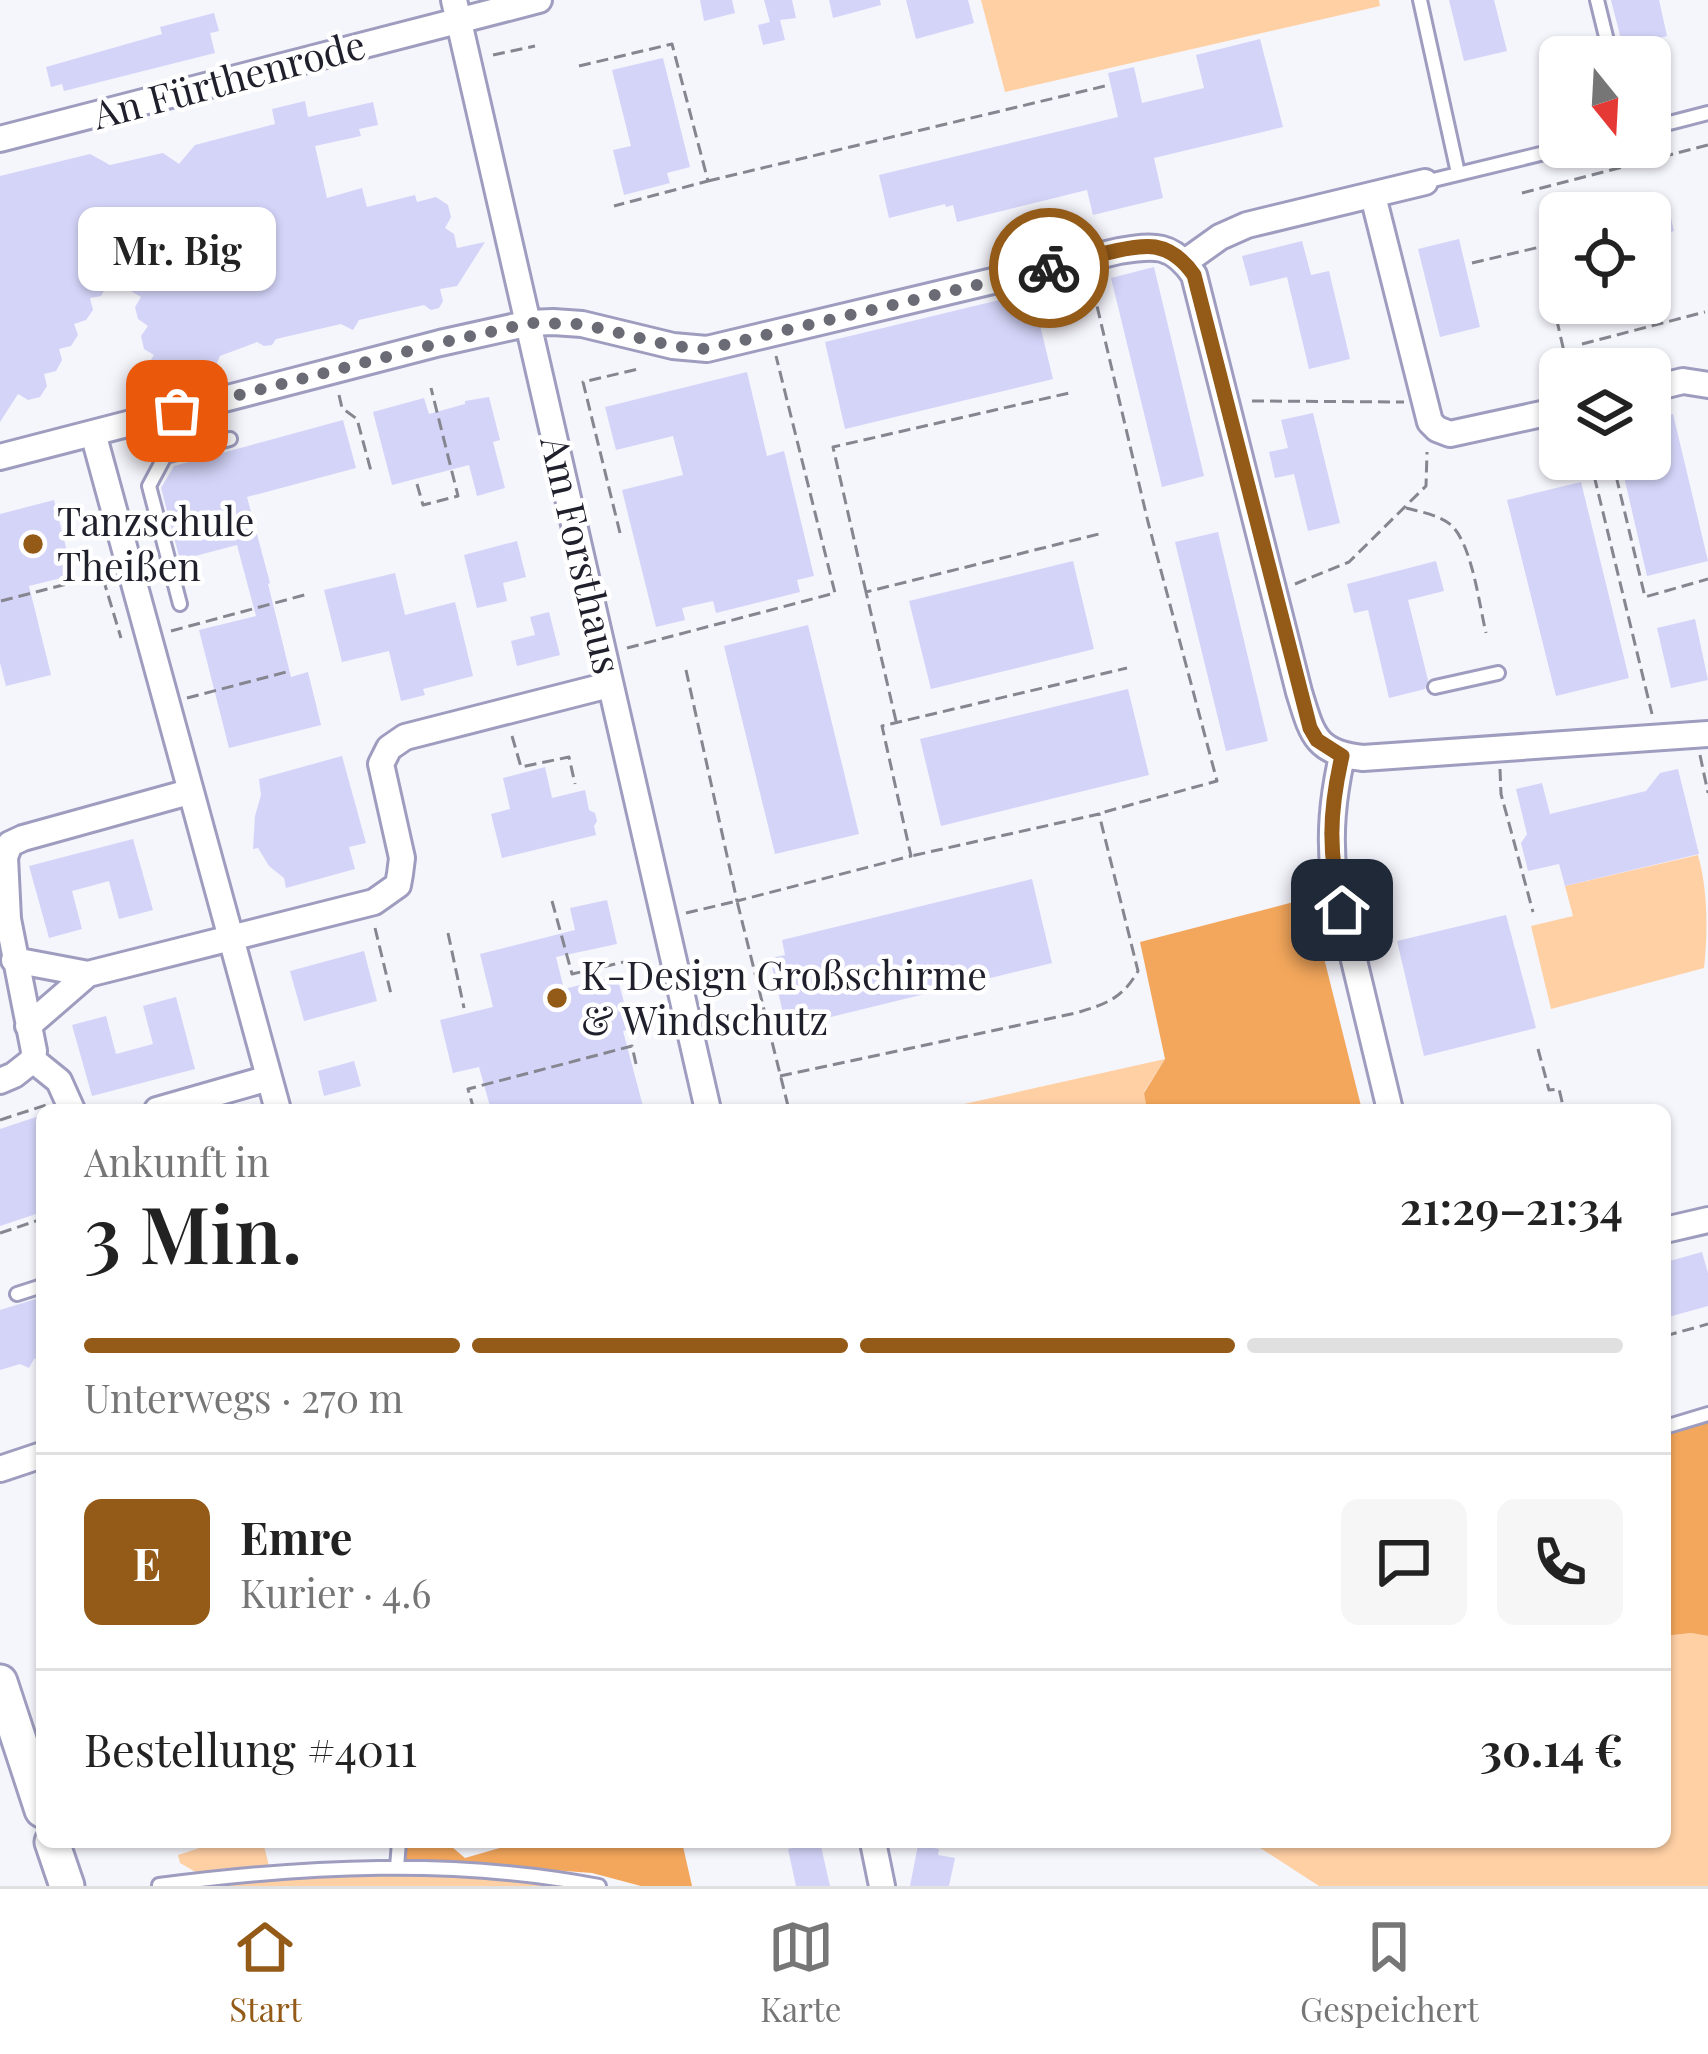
<!DOCTYPE html>
<html lang="de">
<meta charset="utf-8">
<style>
:root{--surface:#fff;--page:#f6f6f6;--text:#222;--muted:#767676;--line:#e0e0e0;--accent:#945a17}
body{margin:0;font-family:"Playfair Display",serif;background:var(--page);color:var(--text);height:100vh;display:flex;flex-direction:column;font-size:45px;white-space:nowrap}
*{box-sizing:border-box;margin:0}
p{font-size:39px;color:var(--muted)}
.icon{flex:none;width:66px;height:66px;fill:none;stroke:currentColor;stroke-width:2;stroke-linecap:round;stroke-linejoin:round}
.map{position:relative;flex:1;overflow:hidden}
.side{position:absolute;left:36px;top:1104px;width:1635px;height:744px;display:flex;flex-direction:column;background:var(--surface);border-radius:18px;box-shadow:0 3px 9px #0004}
.side>*{flex:none}
.needle{width:78px;rotate:162deg}
.controls{position:absolute;left:1539px;top:36px;display:grid;gap:24px}
.controls a{display:grid;place-items:center;width:132px;height:132px;border-radius:18px;background:var(--surface);box-shadow:0 3px 9px #0004;font-size:60px}
.pin{position:absolute;display:grid;place-items:center;width:102px;height:102px;color:#fff;margin:-51px;border-radius:24px;box-shadow:0 6px 18px #0006}
.courier{position:absolute;display:grid;place-items:center;width:120px;height:120px;margin:-60px;border:9px solid #945a17;border-radius:50%;background:#fff;color:#222;box-shadow:0 3px 15px #0007}
.bubble{position:absolute;height:84px;border-radius:18px;background:var(--surface);box-shadow:0 3px 9px #0004;font-size:39px;font-weight:600;line-height:84px;text-align:center}
.overview em{font-style:normal;font-weight:600}
.overview div{display:flex;flex-direction:column-reverse}
.overview{display:flex;align-items:center;justify-content:space-between;height:204px;padding:0 48px}
h1{font-size:78px;font-weight:600;line-height:90px}
.bar{display:grid;grid-template-columns:repeat(4,1fr);gap:18px 12px;align-content:center;height:144px;padding:0 48px}
.bar i{height:15px;border-radius:9px;background:var(--line)}
.bar .on{background:var(--accent)}
.bar p{grid-column:span 4}
.line{display:flex;align-items:center;gap:30px;padding:0 48px;border-top:3px solid var(--line)}
.line div{flex:1}
.round{display:grid;place-items:center;flex:none;width:126px;height:126px;border-radius:18px;background:var(--page)}
.dock{display:flex;justify-content:space-around;align-items:center;height:168px;border-top:3px solid var(--line);background:var(--surface);font-size:33px;color:var(--muted)}
.dock a{display:grid;justify-items:center;gap:6px}
.dock .on{color:var(--accent)}
.map>svg:first-child{display:block}
</style>
<div class="map">
<svg width="1708" height="1886" viewBox="0 0 1708 1886">
<rect width="100%" height="100%" fill="#f5f5fc"/>
<path fill="#ffd0a4" d="M981,0H1379L1380,6L1005,92Z
M1698,855C1708,890 1708,933 1704,968L1551,1009L1531,926L1573,916L1565,886Z
M1165,1059L1144,1092L1148,1110H937Z
M1691,1633L1708,1636V1886H1319L1251,1842H1665V1636Z
M218,1842H263L269,1866L201,1875L180,1863L178,1855Z
M368,1872L540,1882L561,1886H188L283,1874Z"/>
<path fill="#f3a75c" d="M1309,898L1362,1110H1147L1144,1093L1165,1059L1140,942Z
M1708,1422V1636L1691,1633L1665,1636V1434Z
M520,1842H682L692,1886H641L592,1873L470,1864L436,1865L404,1860L407,1847H452L465,1858Z"/>
<path fill="#d4d4f9" d="M700,0H732L735,13L704,21Z
M764,0H792L796,18L780,20L785,40L763,45L758,25L774,21L770,22Z
M829,0H880L881,5L833,18Z
M906,0H968L974,23L916,39Z
M1449,0H1494L1507,51L1464,61Z
M1611,0H1659L1667,36L1623,47Z
M214,13L219,31L210,33L215,53L64,91L62,84L51,87L46,67L162,34L160,27Z
M1260,39L1283,127L1154,158L1163,198L1093,215L1087,190L957,222L953,205L946,207L945,204L889,218L879,175L1118,117L1108,73L1134,67L1142,103L1204,88L1196,55Z
M663,58L690,167L667,173L670,183L624,195L613,150L631,146L612,70Z
M305,101L308,117L373,102L378,125L359,129L361,136L315,146L327,198L362,188L367,207L415,195L417,202L436,197L448,205L451,217L445,228L454,234L457,248L485,242L457,286L440,289L443,301L439,308L431,310L424,305L359,320L353,330L341,324L276,339L272,345L264,346L257,342L220,356L213,372L162,384L143,372L154,355L144,349L141,336L148,326L138,319L135,307L141,297L131,291L123,258L101,296L90,298L93,310L86,320L74,324L78,335L71,346L59,349L62,360L56,371L44,374L47,386L40,397L28,400L18,394L0,422V176L90,154L110,165L163,153L179,164L195,145L275,124L272,109Z
M1650,194H1656L1659,207L1668,205L1674,231L1666,233L1668,242L1650,247Z
M1459,239L1480,327L1440,337L1418,249Z
M1302,241L1311,275L1329,271L1350,359L1309,369L1287,277L1250,286L1242,256Z
M1154,267L1204,476L1162,487L1111,278Z
M1032,292L1053,379L845,429L825,342Z
M747,372L767,456L784,451L814,576L797,580L800,592L716,613L713,601L682,608L685,620L656,627L622,490L683,475L673,436L616,450L605,407Z
M489,397L500,440L493,442L505,488L477,496L469,465L392,485L373,412L424,398L429,414L465,404V401Z
M1313,413L1340,523L1308,531L1294,474L1275,478L1269,452L1288,448L1281,420Z
M1673,414L1708,561L1647,576L1620,459H1650V420Z
M343,420L356,468L247,497L270,583L268,584L291,677L308,672L321,725L229,748L199,630L256,616L237,545L180,560L161,488L174,466Z
M1581,482L1629,678L1556,696L1507,500Z
M54,500L73,575L29,586L51,675L6,686L0,663V514Z
M1218,532L1268,741L1226,751L1175,542Z
M517,541L526,577L503,583L507,601L477,608L464,555Z
M1073,561L1094,649L931,689L909,601Z
M1436,561L1444,591L1408,600L1428,680L1425,689L1389,698L1368,610L1354,613L1347,584Z
M395,573L405,615L455,602L473,676L423,689L425,695L401,701L389,651L342,662L324,590Z
M549,612L560,655L517,666L511,641L535,635L530,617Z
M1695,619L1708,680L1671,688L1657,628Z
M808,625L859,834L775,854L724,646Z
M1128,689L1149,775L941,826L920,739Z
M342,756L366,843L349,847L355,869L286,888L284,878L269,866L258,848L253,849L255,816L261,795L259,779Z
M545,767L552,798L585,790L589,810L595,813L597,821L594,826L596,835L502,858L491,814L510,809L503,778Z
M1678,769L1699,854L1565,886L1559,864L1528,871L1521,843L1527,834L1516,789L1542,783L1550,814L1646,791L1660,773Z
M133,839L153,910L119,919L109,881L72,891L82,929L49,938L29,866Z
M1032,879L1052,963L802,1024L798,1009L783,1013L770,958L785,955L782,940Z
M607,900L617,944L556,957L564,989L617,976L631,1029L623,1031L644,1110H491L479,1067L453,1073L440,1020L493,1007L480,954L575,930L570,908Z
M1506,915L1536,1028L1424,1056L1397,941Z
M364,951L377,1001L304,1021L290,971Z
M176,997L195,1069L92,1096L72,1025L106,1016L116,1054L153,1044L143,1006Z
M354,1061L361,1086L324,1096L318,1071Z
M42,1115V1212L0,1226V1129Z
M1702,1252L1708,1273V1306L1665,1318V1274L1669,1272L1666,1262Z
M42,1297V1356L34,1359L29,1368L20,1364L0,1370V1310Z
M820,1842L830,1886H796L788,1849Z
M918,1845L939,1849L938,1855L955,1858L949,1886H910Z"/>
<g fill="none" stroke-linecap="round" stroke-linejoin="round">
<defs>
<path id="lane" d="M1420,0L1458,173
M1597,0L1611,57
M1650,128L1708,113
M1425,182L1569,147
M180,604L149,486L165,456L230,439
M1435,687L1498,673
M17,1294L42,1286
M1665,1427L1708,1414
M397,1867L399,1842
M159,1885C304,1866 454,1858 599,1886"/>
<path id="street" d="M454,0L708,1110
M0,139L539,0
M1373,196L1430,422L1437,429L1450,434L1560,410
M1185,262L1220,237L1247,225L1425,182
M1650,389L1683,381L1708,385
M93,433L278,1110
M0,457L440,343L530,323L553,322L582,324L673,346L707,349L1119,251C1154,245 1172,243 1194,275L1299,692C1312,734 1315,753 1363,758L1708,734
M1342,756C1333,797 1329,834 1334,877L1390,1110
M14,960L88,974
M28,1026L88,974L374,902L398,885L400,874L402,858L381,764L389,748L405,737L609,685
M0,1081L14,1075L33,1060
M72,1110L59,1081L33,1060L34,1051L8,919L5,857L10,844L23,838L189,792
M157,1110L269,1078
M1665,1230L1708,1220
M0,1469L42,1455
M873,1842L882,1886"/>
<path id="secondary" d="M0,1682L42,1810
M52,1842L67,1886"/>
</defs>
<use href="#lane" stroke="#9e9dbf" stroke-width="18"/>
<use href="#street" stroke="#9e9dbf" stroke-width="30"/>
<use href="#secondary" stroke="#9e9dbf" stroke-width="39"/>
<path stroke="#868690" stroke-width="3" stroke-dasharray="12 6" stroke-linecap="butt" d="M493,55L535,46
M579,66L672,44L708,181L614,206
M708,181L1105,86
M1522,193L1708,145
M1472,263L1540,247L1568,369
M1093,289L1148,522L1217,781L1101,813
M1582,344L1705,312
M339,395L342,408L357,419L371,471
M1252,401L1404,402
M1590,459L1652,714
M1612,459L1645,597L1708,579
M417,484L423,505L458,496L431,388
M1406,508C1421,512 1439,515 1451,525C1472,544 1479,604 1486,633
M620,533L583,382L638,369
M1295,584L1349,562L1426,486L1427,452
M866,592L833,447L1069,393
M1,601L102,575L121,638
M171,631L308,594
M627,648L835,593L776,356
M686,670L737,901L911,856L882,726L1127,668
M187,698L290,671
M896,721L866,592L1099,534
M512,736L521,767L569,757L575,784
M1700,755L1708,793
M1500,769L1501,794L1533,912
M552,901L572,974L628,961
M686,913L737,901L789,1110
M375,928L391,994
M448,933L464,1008
M1538,1049L1549,1090L1559,1089L1564,1110
M780,1076L1076,1013C1106,1004 1122,999 1138,971L1099,814L911,856
M474,1110L468,1089L632,1046L636,1064
M0,1120L46,1105
M0,1233L42,1219
M1665,1336L1708,1324"/>
<use href="#lane" stroke="#fff" stroke-width="12"/>
<use href="#street" stroke="#fff" stroke-width="24"/>
<use href="#secondary" stroke="#fff" stroke-width="33"/>
</g>
<g fill="none" stroke-linecap="round" stroke-linejoin="round">
<path stroke="#6b6b75" stroke-width="12" stroke-dasharray="0 21.6" d="M177,411L440,343L530,323L582,324L673,346L706,349L1049,268"/>
<path stroke="#945a17" stroke-width="15" d="M1049,268C1074,262 1132,243 1155,247C1172,250 1185,262 1194,275L1310,728L1317,740L1342,756C1329,812 1328,854 1342,910"/>
</g>
<g fill="#945a17" stroke="#fff" stroke-width="4.5">
<circle cx="33" cy="544" r="12"/>
<circle cx="557" cy="998" r="12"/>
</g>
<g text-anchor="middle" stroke-width="9" stroke-linejoin="round" paint-order="stroke">
<g font-size="39" fill="#20202c" stroke="#fff">
<text transform="translate(229 80) rotate(-15)" y="14">An Fürthenrode</text>
<text transform="translate(581 555) rotate(77)" y="14">Am Forsthaus</text>
</g>
<g font-size="39" fill="#20202c" stroke="#fff" text-anchor="start">
<text x="57" y="536">Tanzschule<tspan x="57" dy="45">Theißen</tspan></text>
<text x="581" y="990">K-Design Großschirme<tspan x="581" dy="45">&amp; Windschutz</tspan></text>
</g>
</g>
</svg>
<div class="controls">
<a><svg class="needle" viewBox="-14 -14 28 28"><path d="M0-13l5 13h-10z" fill="#e53935"/><path d="M0 13l5-13h-10z" fill="#767676"/></svg></a>
<a><svg class="icon" aria-label="locate" viewBox="0 0 24 24"><circle cx="12" cy="12" r="6"/><path d="M12 2v4M12 18v4M2 12h4M18 12h4"/></svg></a>
<a><svg class="icon" aria-label="layers" viewBox="0 0 24 24"><path d="M12 4l9 5-9 5-9-5zM3 14l9 5 9-5"/></svg></a>
</div>
<div class="pin" style="left:177px;top:411px;background:#ea580c"><svg class="icon" aria-label="bag" viewBox="0 0 24 24"><path d="M5 8h14l-1 12H6zM9 8a3 3 0 0 1 6 0"/></svg></div>
<div class="pin" style="left:1342px;top:910px;background:#1f2937"><svg class="icon" aria-label="home" viewBox="0 0 24 24"><path d="M3 11l9-7 9 7M6 9v11h12V9"/></svg></div>
<div class="courier" style="left:1049px;top:268px"><svg class="icon" aria-label="bike" viewBox="0 0 24 24"><circle cx="6" cy="16" r="4"/><circle cx="18" cy="16" r="4"/><path d="M6 16l4-8h5l3 8M10 8l3 8H6M13 5h3"/></svg></div>
<div class="bubble" style="left:78px;top:207px;width:198px">Mr. Big</div>
<section class="side">
<div class="overview"><div><h1>3 Min.</h1><p>Ankunft in</p></div><em>21:29–21:34</em></div>
<div class="bar"><i class="on"></i><i class="on"></i><i class="on"></i><i></i><p>Unterwegs · 270 m</p></div>
<div class="line" style="height:216px"><b class="round" style="background:var(--accent);color:#fff">E</b><div><b>Emre</b><p>Kurier · 4.6</p></div><a class="round"><svg class="icon" aria-label="chat" viewBox="0 0 24 24"><path d="M4 5h16v11H9l-5 4z"/></svg></a><a class="round"><svg class="icon" aria-label="phone" viewBox="0 0 24 24"><path d="M5 4h4l2 5-3 2q2 4 5 5l2-3 5 2v4C11 20 4 13 5 4z"/></svg></a></div>
<div class="line" style="height:156px"><div>Bestellung #4011</div><b>30.14 €</b></div>
</section>
</div>
<nav class="dock">
<a class="on"><svg class="icon" aria-label="home" viewBox="0 0 24 24"><path d="M3 11l9-7 9 7M6 9v11h12V9"/></svg>Start</a>
<a><svg class="icon" aria-label="map" viewBox="0 0 24 24"><path d="M3 6l6-2 6 2 6-2v14l-6 2-6-2-6 2zM9 4v14M15 6v14"/></svg>Karte</a>
<a><svg class="icon" aria-label="saved" viewBox="0 0 24 24"><path d="M7 4h10v16l-5-4-5 4z"/></svg>Gespeichert</a>
</nav>
